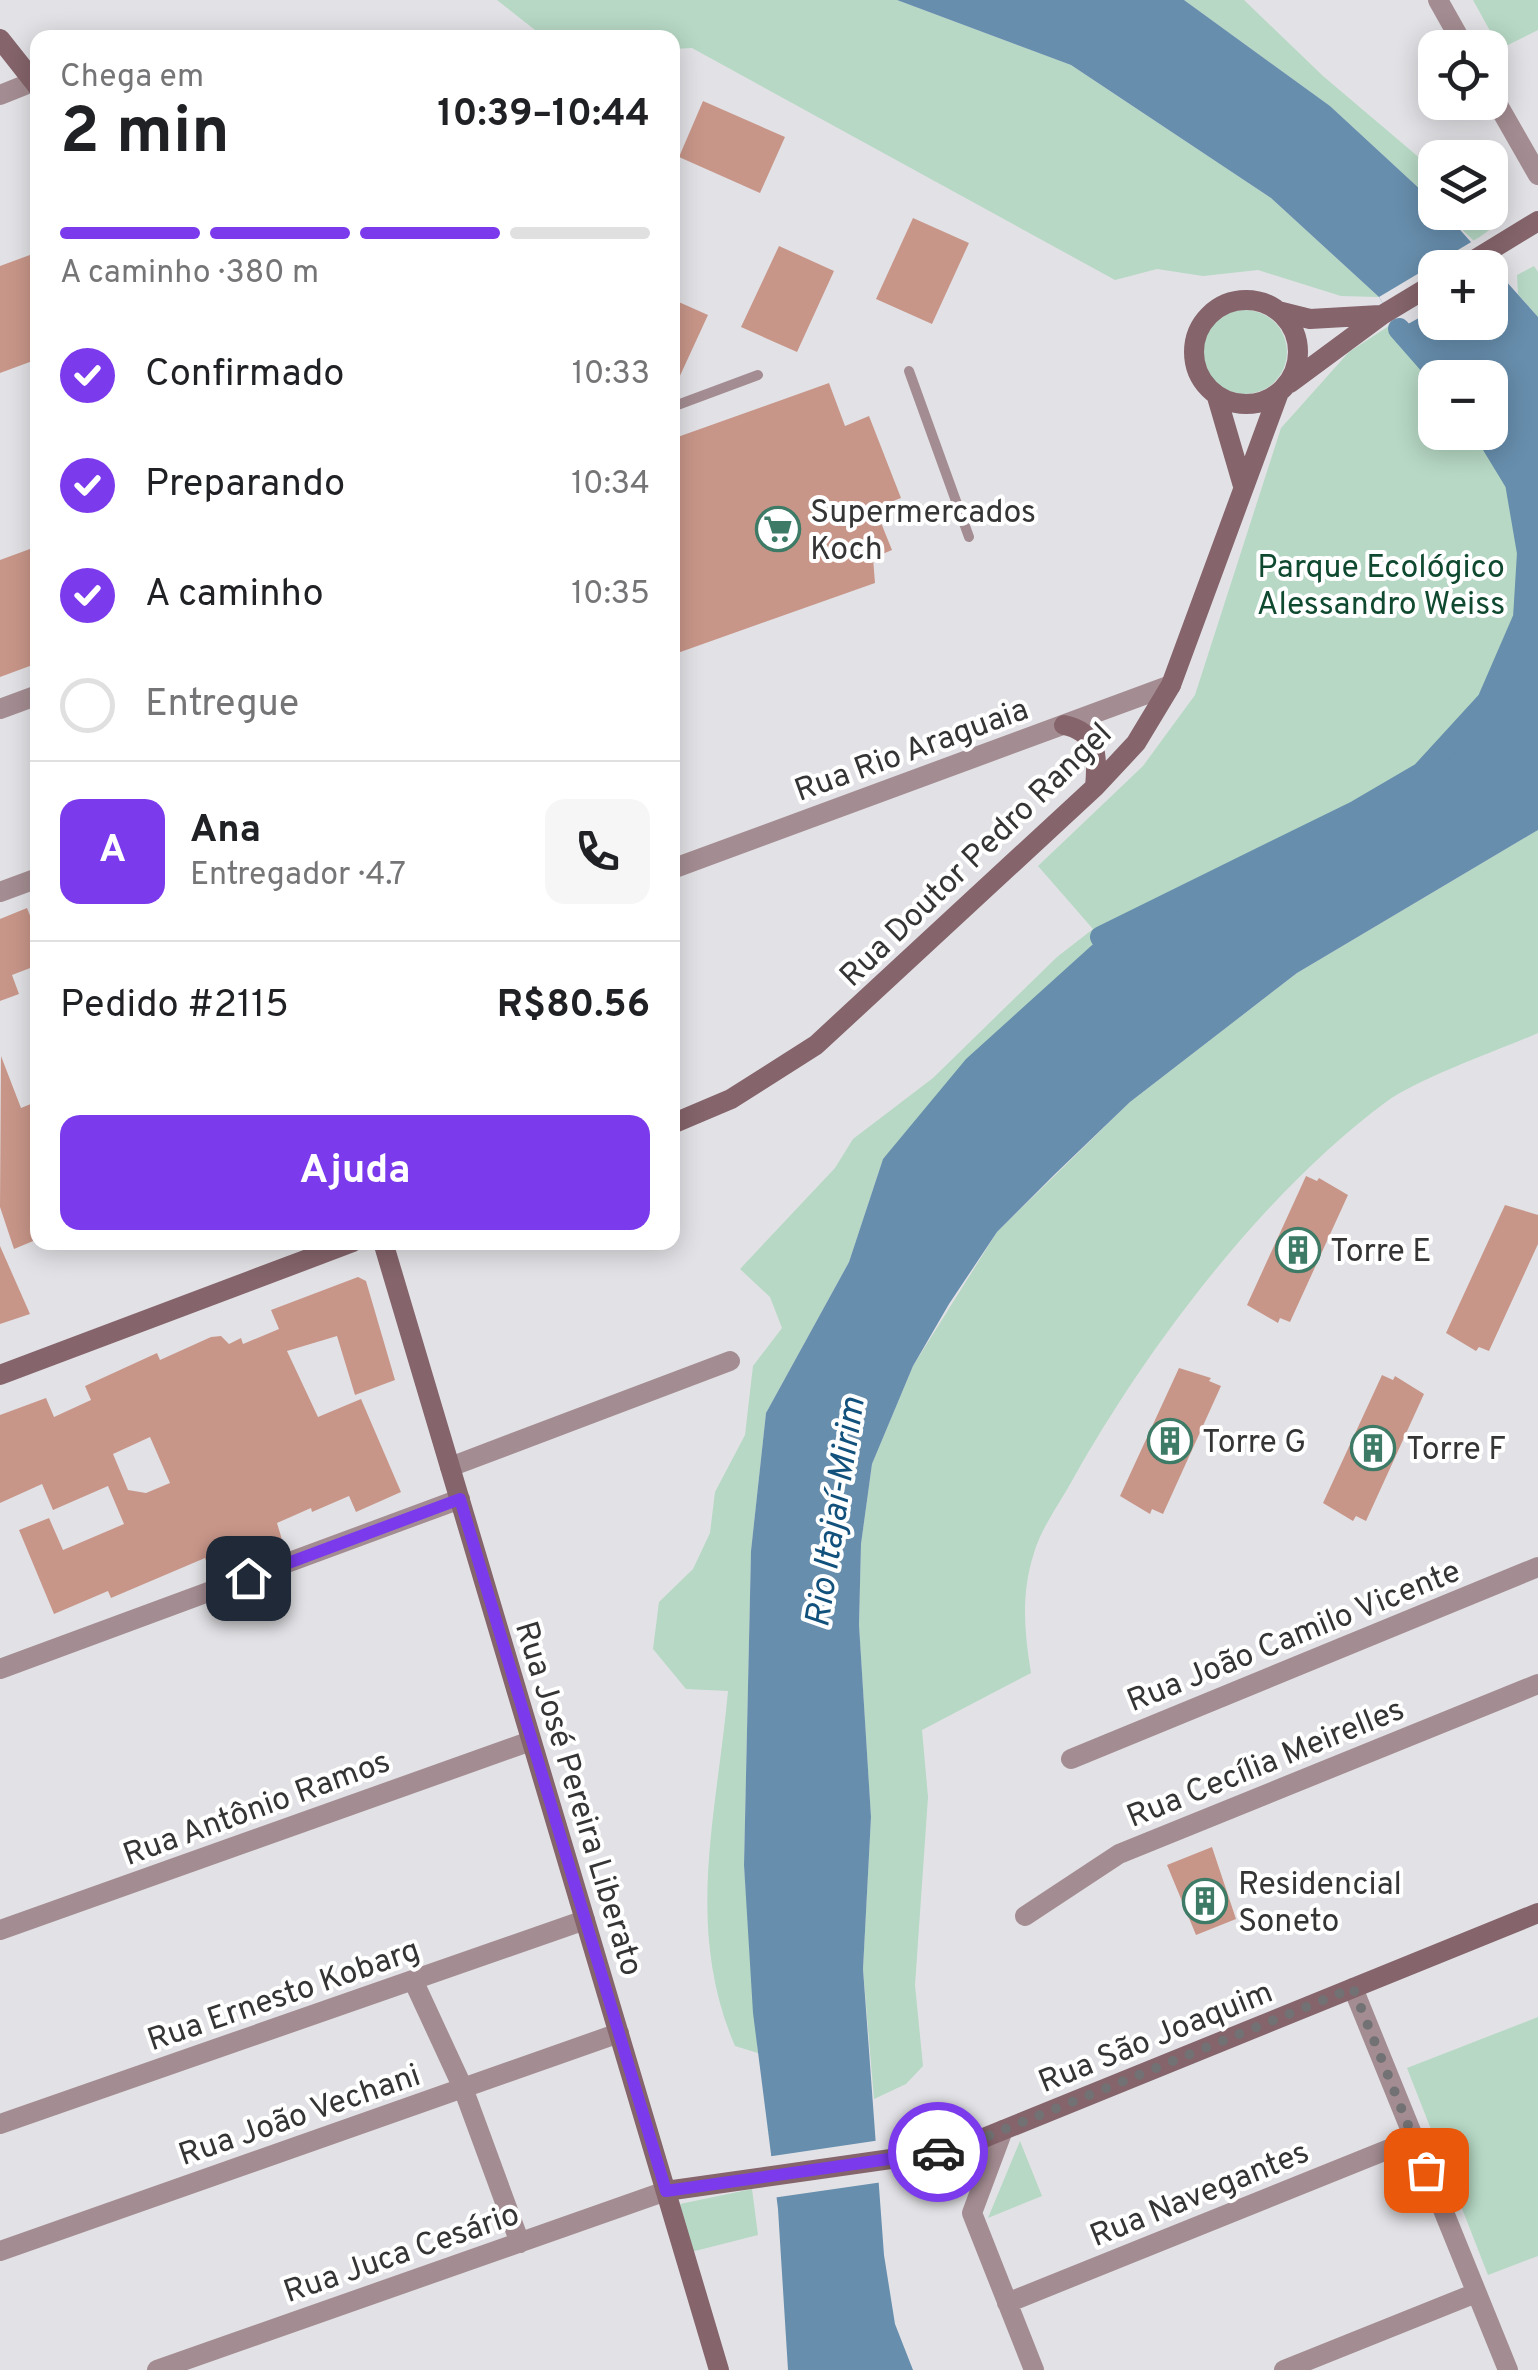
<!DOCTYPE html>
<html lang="pt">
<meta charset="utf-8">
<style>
:root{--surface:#fff;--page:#f6f6f6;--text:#202124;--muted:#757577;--line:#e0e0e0;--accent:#7c3aed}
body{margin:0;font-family:Overpass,sans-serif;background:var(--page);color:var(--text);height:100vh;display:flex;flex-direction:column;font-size:38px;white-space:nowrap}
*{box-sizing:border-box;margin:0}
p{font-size:32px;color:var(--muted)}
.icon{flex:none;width:55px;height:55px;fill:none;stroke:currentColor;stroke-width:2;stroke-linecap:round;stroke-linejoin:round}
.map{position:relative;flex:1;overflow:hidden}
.sheet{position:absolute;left:30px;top:30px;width:650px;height:1220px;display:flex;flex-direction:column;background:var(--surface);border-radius:20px;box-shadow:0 5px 25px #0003}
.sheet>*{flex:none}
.controls{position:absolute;left:1418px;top:30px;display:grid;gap:20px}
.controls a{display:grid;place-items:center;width:90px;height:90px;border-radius:20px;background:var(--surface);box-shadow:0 5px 25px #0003;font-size:50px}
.pin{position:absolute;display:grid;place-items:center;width:85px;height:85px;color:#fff;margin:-42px;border-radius:20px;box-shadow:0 5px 15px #0006}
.courier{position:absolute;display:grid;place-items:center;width:100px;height:100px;margin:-50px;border:8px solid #7c3aed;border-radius:50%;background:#fff;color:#222;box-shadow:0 2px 12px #0007}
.head em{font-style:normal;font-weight:700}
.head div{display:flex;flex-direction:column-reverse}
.head{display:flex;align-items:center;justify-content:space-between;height:170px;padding:0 30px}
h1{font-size:65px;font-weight:700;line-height:75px}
.bar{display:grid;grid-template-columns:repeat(4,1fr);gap:15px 10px;align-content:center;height:120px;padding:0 30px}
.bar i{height:12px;border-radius:8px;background:var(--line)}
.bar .selected{background:var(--accent)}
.bar p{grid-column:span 4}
.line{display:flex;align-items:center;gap:25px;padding:0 30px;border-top:2px solid var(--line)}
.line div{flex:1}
.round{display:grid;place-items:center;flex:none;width:105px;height:105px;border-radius:20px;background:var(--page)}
ol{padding:0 30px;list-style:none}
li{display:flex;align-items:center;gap:30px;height:110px}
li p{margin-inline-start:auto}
li .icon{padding:10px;border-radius:50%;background:var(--accent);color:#fff;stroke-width:4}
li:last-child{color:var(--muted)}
li i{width:55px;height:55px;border:5px solid var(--line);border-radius:50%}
.action{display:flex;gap:20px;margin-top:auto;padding:20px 30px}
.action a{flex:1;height:115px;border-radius:20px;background:var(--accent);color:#fff;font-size:40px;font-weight:700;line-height:115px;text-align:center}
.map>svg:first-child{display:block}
</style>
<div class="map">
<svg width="1538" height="2370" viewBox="0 0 1538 2370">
<rect width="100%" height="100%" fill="#e2e2e6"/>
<path fill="#b6d8c4" d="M497,0H897L1071,65L1271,198L1379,297L1341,296L1258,270L1203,276L1157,269L1115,280L692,48L673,49L672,38L544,37Z
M1184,0H1244L1323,76L1435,171V203L1330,106Z
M1473,0H1538V30L1500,49Z
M1445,213H1481L1492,228L1474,241Z
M1534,266L1538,272V317L1518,294L1517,275Z
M1203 352a42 42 0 1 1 84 0a42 42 0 1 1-84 0Z
M1395,322L1442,377L1435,378V432L1485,433L1516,483L1528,553L1524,618L1488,701L1422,773L1357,811L1101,937L883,1159L849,1262L766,1413L751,1551L744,1865L758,2053L735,2046C684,1927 717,1814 728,1691L686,1689L653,1649L659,1602L693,1569L710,1533L715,1492L745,1435L753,1366L782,1328L770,1297L740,1269L835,1168L853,1139L933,1078L1057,957L1093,929L1038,866L1143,766L1195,695L1281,428L1349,352Z
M1538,830V1033C1497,1051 1419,1078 1386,1102C1263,1193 1147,1347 1073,1479C1060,1503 1041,1528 1034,1553C1021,1593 1024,1631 1031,1673L922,1730L928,1797L915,1985L923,2066L906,2084L874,2099L863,1969L871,1817L859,1626L861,1544L872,1464L913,1366L997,1232L1130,1102L1297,973Z
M1538,2017V2256L1488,2275L1407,2068Z
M1020,2141L1042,2196L988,2218Z
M752,2189L758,2235L691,2252L680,2204Z"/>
<path fill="#678ead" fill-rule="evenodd" d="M897,0H1184L1330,106L1435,203V212L1445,213L1538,317V830L1297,973L1130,1102L1055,1174L997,1232L949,1304L913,1366L872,1464L861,1544L859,1625L871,1817L863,1969L884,2255L895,2324L913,2370H788L778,2209L753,2013L744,1865L751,1551L766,1413L849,1262L883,1159L966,1059L1101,937L1357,811L1422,773L1488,701L1524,618L1528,553L1516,483L1485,433L1490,432V378L1442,377L1399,329L1379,297L1271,198L1071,65ZM1435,268H1490V322H1435Z"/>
<path fill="#e2e2e6" d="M1478,238L1504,269L1490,277V268H1435V309L1399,329L1379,297Z
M881,2140L883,2182L772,2198L766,2157Z"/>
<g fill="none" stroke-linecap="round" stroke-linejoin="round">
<path stroke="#678ead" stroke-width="22" d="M1399,329L1442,378
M1101,937L1357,811L1422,773L1488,701L1524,618L1528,553L1516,483L1485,432"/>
</g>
<path fill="#c89689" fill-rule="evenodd" d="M703,101L785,137L760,193L679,157Z
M913,218L969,243L932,324L876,299Z
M779,246L834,271L797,352L741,327Z
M38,252V359L0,373V266Z
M672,299L708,315L672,393Z
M829,383L845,426L869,416L901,498L875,508L892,550L873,558L875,583L672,655V439Z
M38,546V663L0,677V560Z
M27,908L31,918L38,915V965L12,975L19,994L0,1001V919Z
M1,1056L21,1108L38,1101V1239L14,1249L0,1207Z
M1306,1176L1317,1181L1319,1178L1348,1195L1290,1322L1280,1318L1278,1323L1247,1305Z
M1505,1205L1538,1215V1244L1489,1351L1479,1347L1476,1351L1446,1333Z
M0,1246L30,1314L0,1324Z
M358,1277L366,1281L395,1380L355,1395L337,1336L287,1351L318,1417L361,1399L401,1492L356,1512L349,1496L312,1512L311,1508L277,1523L283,1543L252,1556L249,1547L207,1564L205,1558L111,1598L108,1591L54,1614L19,1530L49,1518L63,1550L124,1524L108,1486L53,1510L42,1484L0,1503V1415L46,1398L54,1417L91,1400L85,1386L157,1353L160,1360L211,1337L221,1336L229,1344L241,1338L243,1344L279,1329L271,1310ZM150,1437L170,1483L146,1493L128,1490L113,1454Z
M1179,1368L1211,1378L1209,1381L1221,1386L1163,1514L1152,1509L1150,1514L1120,1496Z
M1382,1375L1393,1380L1395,1376L1424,1394L1366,1521L1356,1516L1353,1521L1323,1503Z
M1212,1847L1236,1919L1196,1935L1167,1865Z"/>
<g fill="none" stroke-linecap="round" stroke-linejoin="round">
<path stroke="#a48d92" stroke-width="10" d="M909,371L969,537
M672,407L758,375"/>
<path stroke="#a48d92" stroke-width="20" d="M1438,0L1465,48
M1490,91L1538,175
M0,95L35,81
M0,709L38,695
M672,869L1171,685
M0,892L38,878
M450,1467L730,1361
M0,1669L460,1499
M1071,1759L1538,1567
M1025,1916L1119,1854L1538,1684
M0,1930L531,1741
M413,1980L463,2088L520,2243
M1353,1988L1508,2370
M0,2124L585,1920
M1003,2130L972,2213L1034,2370
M0,2251L619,2033
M1007,2303L1414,2139
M157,2370L666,2191
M1284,2370L1476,2293"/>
<path stroke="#85646b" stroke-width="20" d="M0,39L38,87
M1461,268L1538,221
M1194 352a52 52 0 1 1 104 0a52 52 0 1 1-104 0Z
M1278,311L1310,319L1380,315
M1290,383L1382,315L1435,283
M1217,397L1243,486
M1064,725C1098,732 1098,756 1095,787
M672,1124L731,1099L816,1045L1095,787L1136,743L1171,685L1278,395
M383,1242L719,2370
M0,1375L353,1242
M666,2191L954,2150L1538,1913"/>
</g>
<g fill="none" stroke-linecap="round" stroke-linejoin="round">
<path stroke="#727274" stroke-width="10" stroke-dasharray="0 18" d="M938,2152L966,2145L1353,1988L1426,2170"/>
<path stroke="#7c3aed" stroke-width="12" d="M248,1578L460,1499L666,2191L938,2152"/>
</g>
<defs>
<symbol id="supermarket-ring" viewBox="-11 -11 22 22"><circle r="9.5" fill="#fff" stroke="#3e7b66" stroke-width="1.5"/><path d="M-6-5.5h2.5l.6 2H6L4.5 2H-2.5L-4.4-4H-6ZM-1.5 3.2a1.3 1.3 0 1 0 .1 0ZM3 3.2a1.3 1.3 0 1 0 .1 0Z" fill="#3e7b66"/></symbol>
<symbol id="building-ring" viewBox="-11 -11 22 22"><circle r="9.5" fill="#fff" stroke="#3e7b66" stroke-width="1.5"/><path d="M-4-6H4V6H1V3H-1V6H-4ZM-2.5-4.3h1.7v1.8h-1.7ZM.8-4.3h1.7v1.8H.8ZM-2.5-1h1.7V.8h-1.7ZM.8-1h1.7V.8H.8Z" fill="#3e7b66"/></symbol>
</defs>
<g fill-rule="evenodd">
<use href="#supermarket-ring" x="753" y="504" width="50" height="50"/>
<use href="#building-ring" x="1273" y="1225" width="50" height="50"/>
<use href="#building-ring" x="1145" y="1416" width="50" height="50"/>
<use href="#building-ring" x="1348" y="1423" width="50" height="50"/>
<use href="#building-ring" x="1180" y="1876" width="50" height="50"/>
</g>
<g text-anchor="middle" stroke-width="8" stroke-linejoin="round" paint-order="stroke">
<g font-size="32" fill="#353536" stroke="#fff" text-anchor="start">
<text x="810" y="522">Supermercados<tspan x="810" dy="37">Koch</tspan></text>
<text x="1330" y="1261">Torre E</text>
<text x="1202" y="1452">Torre G</text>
<text x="1406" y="1459">Torre F</text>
<text x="1238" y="1894">Residencial<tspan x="1238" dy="37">Soneto</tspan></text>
</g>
<g font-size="32" fill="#0f4a30" stroke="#fff">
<text x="1381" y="577">Parque Ecológico<tspan x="1381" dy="37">Alessandro Weiss</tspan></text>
</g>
<g font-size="32" fill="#353536" stroke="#fff">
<text transform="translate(911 749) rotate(-20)" y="11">Rua Rio Araguaia</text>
<text transform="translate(975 854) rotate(-44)" y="11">Rua Doutor Pedro Rangel</text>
<text transform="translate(1293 1635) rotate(-22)" y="11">Rua João Camilo Vicente</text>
<text transform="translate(1265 1762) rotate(-22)" y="11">Rua Cecília Meirelles</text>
<text transform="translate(580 1798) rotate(73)" y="11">Rua José Pereira Liberato</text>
<text transform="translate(256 1807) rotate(-20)" y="11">Rua Antônio Ramos</text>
<text transform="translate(283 1994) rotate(-19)" y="11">Rua Ernesto Kobarg</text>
<text transform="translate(1155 2036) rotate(-22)" y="11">Rua São Joaquim</text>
<text transform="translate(299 2114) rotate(-19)" y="11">Rua João Vechani</text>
<text transform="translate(1199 2193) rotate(-22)" y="11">Rua Navegantes</text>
<text transform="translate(401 2252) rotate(-19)" y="11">Rua Juca Cesário</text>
</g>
<g font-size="35" font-style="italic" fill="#11517c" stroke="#fff">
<text transform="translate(834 1512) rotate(-81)" y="12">Rio Itajaí-Mirim</text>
</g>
</g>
</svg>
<div class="controls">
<a><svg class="icon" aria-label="locate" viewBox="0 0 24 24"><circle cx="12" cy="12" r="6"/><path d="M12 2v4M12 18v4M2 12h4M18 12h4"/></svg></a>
<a><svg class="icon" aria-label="layers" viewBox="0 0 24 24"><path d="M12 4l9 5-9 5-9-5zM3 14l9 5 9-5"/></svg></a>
<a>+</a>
<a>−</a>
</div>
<div class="pin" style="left:1426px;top:2170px;background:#ea580c"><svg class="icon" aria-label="bag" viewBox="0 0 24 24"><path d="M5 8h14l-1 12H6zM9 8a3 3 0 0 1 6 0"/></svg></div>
<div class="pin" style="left:248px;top:1578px;background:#1f2937"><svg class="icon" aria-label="home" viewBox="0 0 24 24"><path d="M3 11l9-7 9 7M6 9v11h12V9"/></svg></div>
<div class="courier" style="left:938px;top:2152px"><svg class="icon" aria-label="car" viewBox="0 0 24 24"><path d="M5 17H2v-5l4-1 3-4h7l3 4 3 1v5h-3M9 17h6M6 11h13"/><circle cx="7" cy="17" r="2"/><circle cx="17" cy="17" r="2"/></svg></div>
<section class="sheet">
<div class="head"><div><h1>2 min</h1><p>Chega em</p></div><em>10:39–10:44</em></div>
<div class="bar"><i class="selected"></i><i class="selected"></i><i class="selected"></i><i></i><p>A caminho · 380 m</p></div>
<ol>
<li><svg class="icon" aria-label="check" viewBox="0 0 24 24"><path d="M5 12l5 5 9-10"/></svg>Confirmado<p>10:33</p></li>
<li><svg class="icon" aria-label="check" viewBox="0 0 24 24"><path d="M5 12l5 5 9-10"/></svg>Preparando<p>10:34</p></li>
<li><svg class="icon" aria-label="check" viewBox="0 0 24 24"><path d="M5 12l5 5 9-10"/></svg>A caminho<p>10:35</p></li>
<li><i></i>Entregue</li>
</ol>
<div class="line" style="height:180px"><b class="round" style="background:var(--accent);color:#fff">A</b><div><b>Ana</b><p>Entregador · 4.7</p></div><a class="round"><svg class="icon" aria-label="phone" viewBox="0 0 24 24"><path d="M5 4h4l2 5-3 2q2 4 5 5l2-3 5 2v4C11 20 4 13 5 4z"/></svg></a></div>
<div class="line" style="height:130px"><div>Pedido #2115</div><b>R$80.56</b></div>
<div class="action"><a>Ajuda</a></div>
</section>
</div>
